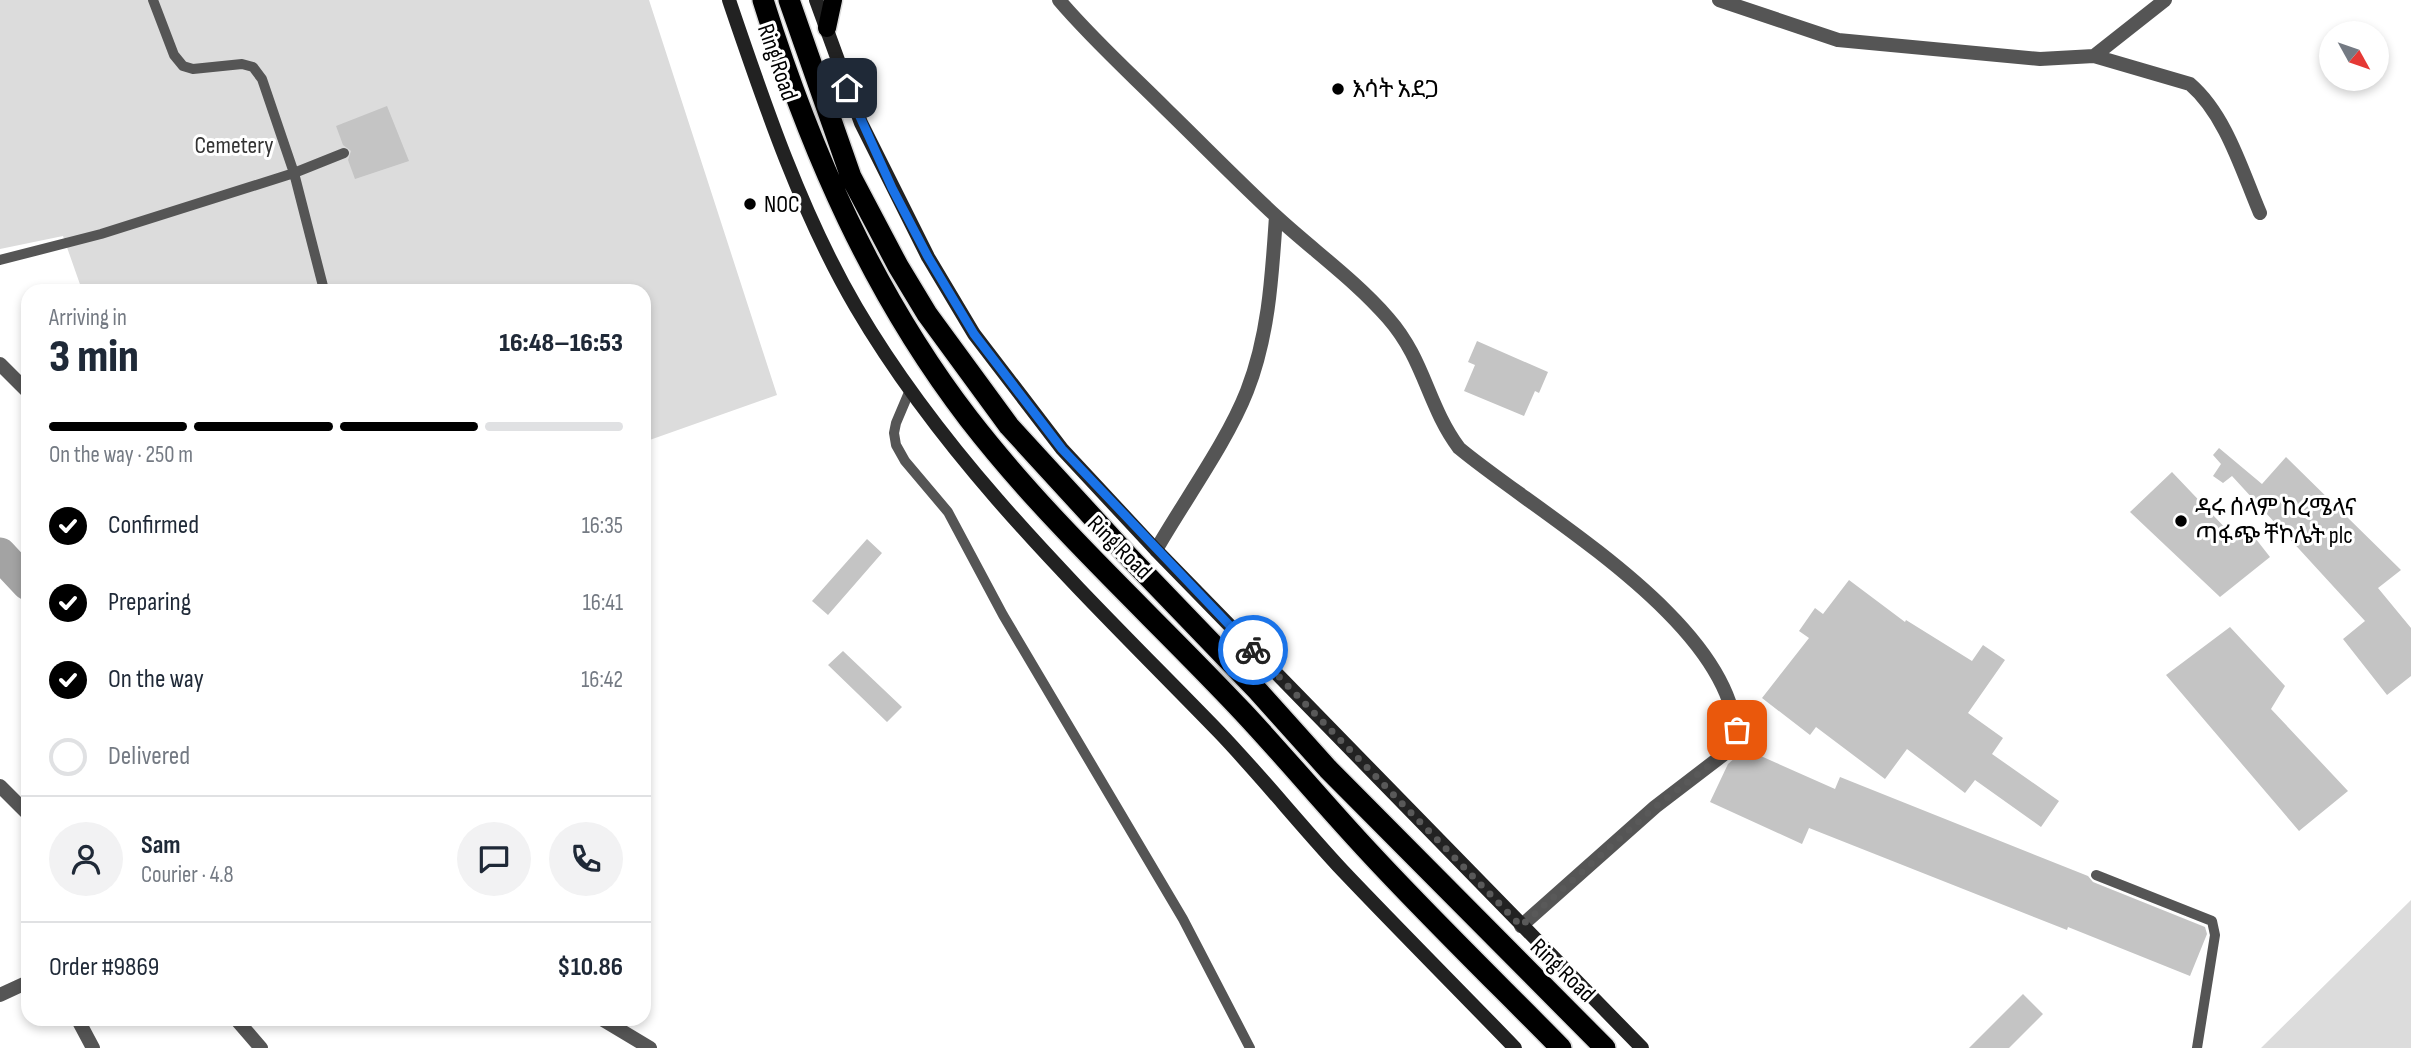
<!DOCTYPE html>
<meta charset="utf-8">
<style>
:root{--surface:#fff;--page:#f2f2f3;--text:#1f2937;--muted:#747a83;--line:#e0e1e3;--accent:#000}
body{margin:0;font-family:"Sofia Sans Condensed","Noto Sans Ethiopic",sans-serif;background:var(--page);color:var(--text);height:100vh;display:flex;flex-direction:column;font-size:26px;white-space:nowrap}
*{box-sizing:border-box;margin:0}
p{font-size:23px;color:var(--muted)}
.icon{flex:none;width:38px;height:38px;fill:none;stroke:currentColor;stroke-width:2;stroke-linecap:round;stroke-linejoin:round}
.map{position:relative;flex:1;overflow:hidden}
.sheet{position:absolute;left:21px;top:284px;width:630px;height:742px;display:flex;flex-direction:column;background:var(--surface);border-radius:21px;box-shadow:0 4px 10px #0003}
.sheet>*{flex:none}
.needle{width:46px;rotate:130deg}
.fabs{position:absolute;left:2319px;top:21px;display:grid;gap:14px}
.fabs a{display:grid;place-items:center;width:70px;height:70px;border-radius:50%;background:var(--surface);box-shadow:0 4px 10px #0003;font-size:35px}
.pin{position:absolute;display:grid;place-items:center;width:60px;height:60px;color:#fff;margin:-30px;border-radius:14px;box-shadow:0 4px 10px #0006}
.courier{position:absolute;display:grid;place-items:center;width:70px;height:70px;margin:-35px;border:5px solid #1a73e8;border-radius:50%;background:#fff;color:#222;box-shadow:0 2px 9px #0007}
.overview em{font-style:normal;font-weight:800}
.overview div{display:flex;flex-direction:column-reverse}
.overview{display:flex;align-items:center;justify-content:space-between;height:119px;padding:0 28px}
h1{font-size:46px;font-weight:800;line-height:52px}
.bar{display:grid;grid-template-columns:repeat(4,1fr);gap:10px 7px;align-content:center;height:84px;padding:0 28px}
.bar i{height:9px;border-radius:5px;background:var(--line)}
.bar .selected{background:var(--accent)}
.bar p{grid-column:span 4}
.line{display:flex;align-items:center;gap:18px;padding:0 28px;border-top:2px solid var(--line)}
.line div{flex:1}
.round{display:grid;place-items:center;flex:none;width:74px;height:74px;border-radius:37px;background:var(--page)}
ol{padding:0 28px;list-style:none}
li{display:flex;align-items:center;gap:21px;height:77px}
li p{margin-inline-start:auto}
li .icon{padding:7px;border-radius:50%;background:var(--accent);color:#fff;stroke-width:4}
li:last-child{color:var(--muted)}
li i{width:38px;height:38px;border:4px solid var(--line);border-radius:50%}
.map>svg:first-child{display:block}
</style>
<div class="map">
<svg width="2411" height="1048" viewBox="0 0 2411 1048">
<rect width="100%" height="100%" fill="#fff"/>
<path fill="#dcdcdc" d="M0,0H649L777,395L644,442V290H82L63,236L0,249Z
M2411,900V1048H2261Z"/>
<g fill="none" stroke-linecap="round" stroke-linejoin="round">
<path stroke="#a3a3a3" stroke-width="33" d="M0,554L28,584"/>
</g>
<path fill="#c4c4c4" d="M387,106L409,161L355,179L348,160L351,151L343,145L336,126Z
M1477,341L1548,372L1539,393L1535,391L1524,416L1464,391L1475,365L1468,362Z
M2219,448L2262,484L2286,457L2401,570L2378,588L2411,628V676L2387,695L2343,639L2365,621L2232,476L2223,483L2213,476L2221,464L2213,455Z
M2172,472L2231,534L2245,525L2270,557L2220,597L2130,512Z
M867,539L882,553L828,615L812,601Z
M1849,580L1905,622L1906,620L1972,661L1983,645L2005,660L1968,713L2003,738L1992,754L2059,801L2041,827L1975,780L1965,793L1907,749L1885,779L1816,727L1810,735L1762,698L1809,638L1799,631L1815,608L1823,614Z
M2230,627L2285,686L2271,709L2348,791L2299,831L2166,675Z
M843,651L902,707L887,722L828,665Z
M1745,749L1835,789L1840,777L2088,876L2093,882L2205,927L2207,934L2190,976L2068,927L2067,930L1809,828L1802,844L1710,802L1728,764Z
M2023,994L2043,1014L2009,1048H1969Z"/>
<g fill="none" stroke-linecap="round" stroke-linejoin="round">
<defs>
<path id="primary" d="M827,28L833,0"/>
<path id="highway" d="M763,0C810,150 873,294 969,419C1051,525 1152,615 1243,712C1286,758 1326,806 1369,852C1431,919 1497,983 1561,1048
M789,0L851,177L898,266L927,314L1009,426L1130,558L1257,690L1328,769L1605,1048"/>
</defs>
<use href="#primary" stroke="#dbdbdb" stroke-width="21"/>
<use href="#highway" stroke="#dbdbdb" stroke-width="24"/>
<path stroke="#555" stroke-width="10" d="M153,0L174,55L183,66L193,69L242,64L253,67L262,79L294,173L344,153
M0,260L101,234L294,173L324,290
M910,390L896,423L894,433L896,445L905,461L948,512L1003,615L1183,919L1250,1048
M2096,875L2212,921L2215,935L2197,1048"/>
<path stroke="#555" stroke-width="14" d="M1059,0C1092,39 1131,74 1167,110C1204,146 1240,183 1278,218C1314,251 1356,281 1388,318C1425,360 1427,405 1459,448C1539,515 1742,627 1736,745L1655,807L1521,926
M1719,0L1838,40L2040,59L2094,56L2190,84C2226,115 2242,171 2260,213
M2094,56L2165,0
M0,364L28,392
M1156,550C1184,501 1227,442 1247,391C1269,335 1272,275 1276,216
M0,786L28,814
M0,995L28,982
M77,1018L93,1048
M235,1018L261,1048
M600,1018L650,1048"/>
<path stroke="#222" stroke-width="14" d="M729,0C764,103 801,213 856,307C951,469 1090,599 1219,732C1262,777 1301,826 1343,871C1400,931 1458,989 1515,1048
M816,0L861,123L928,257L974,334L1062,449L1156,550L1642,1048"/>
<use href="#primary" stroke="#000" stroke-width="18"/>
<use href="#highway" stroke="#000" stroke-width="21"/>
</g>
<g fill="none" stroke-linecap="round" stroke-linejoin="round">
<path stroke="#595959" stroke-width="7" stroke-dasharray="0 12.6" d="M1253,650L1521,926L1655,807L1736,745L1737,730"/>
<path stroke="#1a73e8" stroke-width="9" d="M847,88L892,188L928,257L974,334L1062,449L1253,650"/>
</g>
<g fill="#000" stroke="#fff" stroke-width="2.5">
<circle cx="1338" cy="89" r="7"/>
<circle cx="750" cy="204" r="7"/>
<circle cx="2181" cy="521" r="7"/>
</g>
<g text-anchor="middle" stroke-width="6" stroke-linejoin="round" paint-order="stroke">
<g font-size="24" fill="#000" stroke="#fff">
<text transform="translate(778 62) rotate(71)" y="8">Ring Road</text>
<text transform="translate(1120 547) rotate(45)" y="8">Ring Road</text>
<text transform="translate(1563 970) rotate(44)" y="8">Ring Road</text>
</g>
<g font-size="24" fill="#000" stroke="#fff" text-anchor="start">
<text x="1352" y="97">እሳት አደጋ</text>
<text x="764" y="212">NOC</text>
<text x="2195" y="515">ዳሩ ሰላም ከረሜላና<tspan x="2195" dy="28">ጣፋጭ ቸኮሌት plc</tspan></text>
</g>
<g font-size="24" fill="#333" stroke="#fff">
<text x="234" y="153">Cemetery</text>
</g>
</g>
</svg>
<div class="fabs">
<a><svg class="needle" viewBox="-14 -14 28 28"><path d="M0-13l5 13h-10z" fill="#e53935"/><path d="M0 13l5-13h-10z" fill="#747a83"/></svg></a>
</div>
<div class="pin" style="left:1737px;top:730px;background:#ea580c"><svg class="icon" aria-label="bag" viewBox="0 0 24 24"><path d="M5 8h14l-1 12H6zM9 8a3 3 0 0 1 6 0"/></svg></div>
<div class="pin" style="left:847px;top:88px;background:#1f2937"><svg class="icon" aria-label="home" viewBox="0 0 24 24"><path d="M3 11l9-7 9 7M6 9v11h12V9"/></svg></div>
<div class="courier" style="left:1253px;top:650px"><svg class="icon" aria-label="bike" viewBox="0 0 24 24"><circle cx="6" cy="16" r="4"/><circle cx="18" cy="16" r="4"/><path d="M6 16l4-8h5l3 8M10 8l3 8H6M13 5h3"/></svg></div>
<section class="sheet">
<div class="overview"><div><h1>3 min</h1><p>Arriving in</p></div><em>16:48–16:53</em></div>
<div class="bar"><i class="selected"></i><i class="selected"></i><i class="selected"></i><i></i><p>On the way · 250 m</p></div>
<ol>
<li><svg class="icon" aria-label="check" viewBox="0 0 24 24"><path d="M5 12l5 5 9-10"/></svg>Confirmed<p>16:35</p></li>
<li><svg class="icon" aria-label="check" viewBox="0 0 24 24"><path d="M5 12l5 5 9-10"/></svg>Preparing<p>16:41</p></li>
<li><svg class="icon" aria-label="check" viewBox="0 0 24 24"><path d="M5 12l5 5 9-10"/></svg>On the way<p>16:42</p></li>
<li><i></i>Delivered</li>
</ol>
<div class="line" style="height:126px"><a class="round"><svg class="icon" aria-label="person" viewBox="0 0 24 24"><circle cx="12" cy="8" r="4"/><path d="M4 21q1-7 8-7t8 7"/></svg></a><div><b>Sam</b><p>Courier · 4.8</p></div><a class="round"><svg class="icon" aria-label="chat" viewBox="0 0 24 24"><path d="M4 5h16v11H9l-5 4z"/></svg></a><a class="round"><svg class="icon" aria-label="phone" viewBox="0 0 24 24"><path d="M5 4h4l2 5-3 2q2 4 5 5l2-3 5 2v4C11 20 4 13 5 4z"/></svg></a></div>
<div class="line" style="height:91px"><div>Order #9869</div><b>$10.86</b></div>
</section>
</div>
